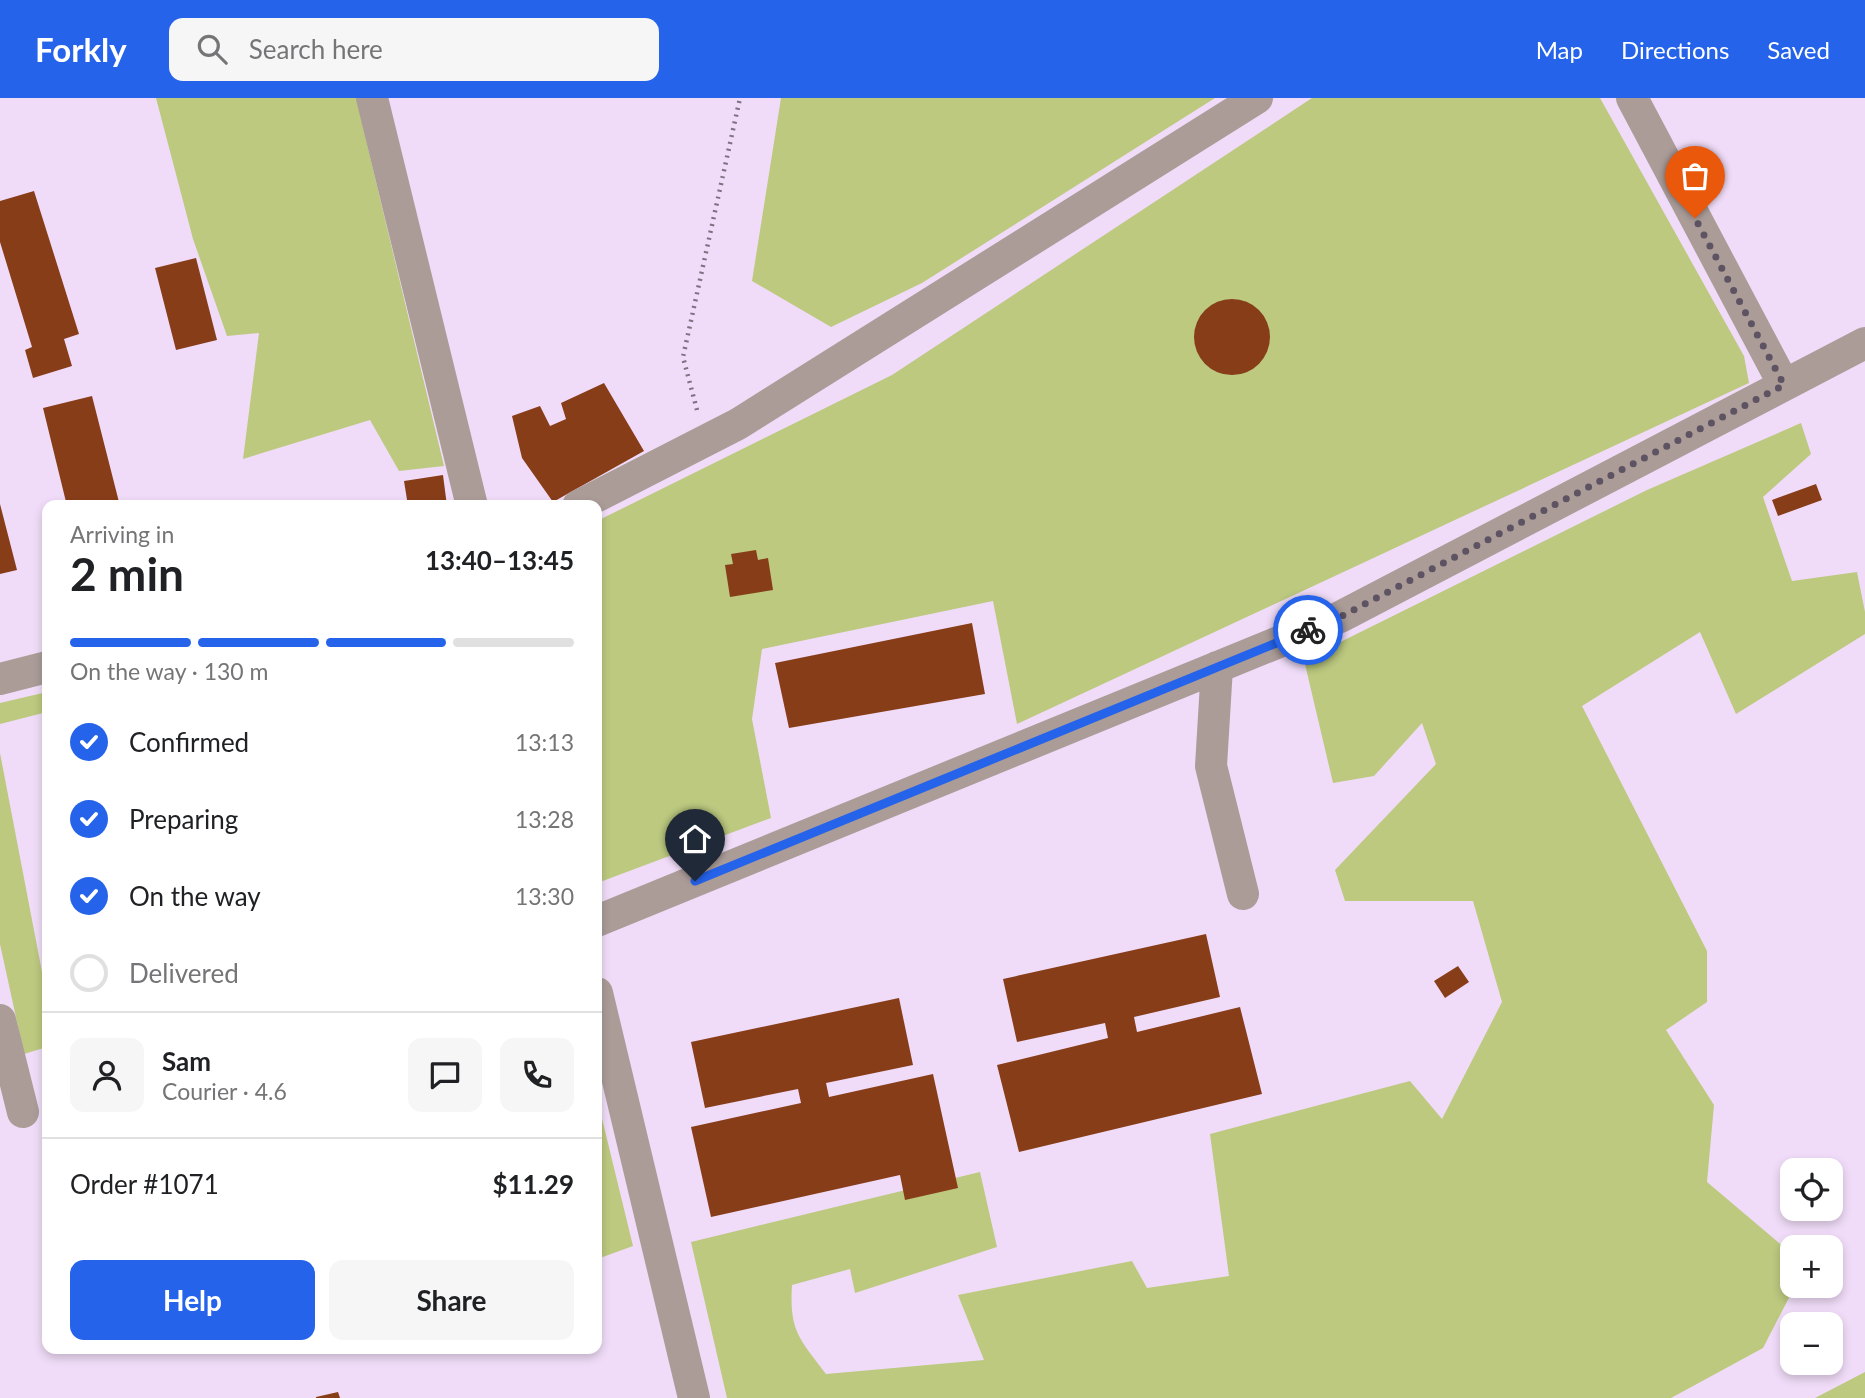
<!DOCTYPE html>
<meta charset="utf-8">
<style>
:root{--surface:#fff;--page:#f6f6f6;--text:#202124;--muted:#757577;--line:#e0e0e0;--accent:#2563eb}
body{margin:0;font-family:Lato,sans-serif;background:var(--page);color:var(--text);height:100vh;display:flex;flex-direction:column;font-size:26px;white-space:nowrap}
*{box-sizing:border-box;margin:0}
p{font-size:23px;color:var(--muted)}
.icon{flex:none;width:38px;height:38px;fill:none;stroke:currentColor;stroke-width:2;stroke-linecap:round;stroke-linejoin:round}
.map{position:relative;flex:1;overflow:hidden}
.drawer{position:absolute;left:42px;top:402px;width:560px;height:854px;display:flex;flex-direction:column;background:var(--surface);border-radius:14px;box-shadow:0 4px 10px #0003}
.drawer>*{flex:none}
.tools{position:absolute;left:1780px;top:1060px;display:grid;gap:14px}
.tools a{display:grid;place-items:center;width:63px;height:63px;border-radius:14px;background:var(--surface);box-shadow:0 4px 10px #0003;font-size:35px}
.pin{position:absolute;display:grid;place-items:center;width:60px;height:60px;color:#fff;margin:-72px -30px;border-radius:50% 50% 50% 0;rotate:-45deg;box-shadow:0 0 7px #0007}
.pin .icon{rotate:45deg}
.courier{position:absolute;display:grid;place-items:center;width:70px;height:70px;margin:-35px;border:5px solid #2563eb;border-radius:50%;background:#fff;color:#222;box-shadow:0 2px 9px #0007}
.head em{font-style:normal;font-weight:700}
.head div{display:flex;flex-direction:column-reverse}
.head{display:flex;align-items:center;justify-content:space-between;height:119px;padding:0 28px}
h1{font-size:46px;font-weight:700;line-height:52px}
.bar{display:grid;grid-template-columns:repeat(4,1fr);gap:10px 7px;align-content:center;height:84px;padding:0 28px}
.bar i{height:9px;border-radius:5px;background:var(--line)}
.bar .selected{background:var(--accent)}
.bar p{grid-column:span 4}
.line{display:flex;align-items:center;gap:18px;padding:0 28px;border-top:2px solid var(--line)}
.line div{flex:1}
.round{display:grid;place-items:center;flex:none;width:74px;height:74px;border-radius:14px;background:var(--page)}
ol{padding:0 28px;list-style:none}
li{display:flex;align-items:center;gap:21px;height:77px}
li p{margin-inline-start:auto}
li .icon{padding:7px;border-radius:50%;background:var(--accent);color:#fff;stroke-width:4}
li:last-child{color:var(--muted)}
li i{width:38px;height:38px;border:4px solid var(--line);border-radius:50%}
.primary-button{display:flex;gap:14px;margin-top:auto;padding:14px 28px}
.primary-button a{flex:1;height:80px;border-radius:14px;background:var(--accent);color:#fff;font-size:28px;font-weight:700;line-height:80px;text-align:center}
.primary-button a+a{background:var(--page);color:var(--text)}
header{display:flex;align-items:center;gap:42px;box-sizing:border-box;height:98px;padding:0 35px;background:var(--accent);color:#fff}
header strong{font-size:33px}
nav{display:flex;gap:38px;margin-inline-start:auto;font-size:24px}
.search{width:490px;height:63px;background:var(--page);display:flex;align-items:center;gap:18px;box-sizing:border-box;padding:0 24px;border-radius:14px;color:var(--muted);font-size:26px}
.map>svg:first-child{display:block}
</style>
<header>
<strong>Forkly</strong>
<div class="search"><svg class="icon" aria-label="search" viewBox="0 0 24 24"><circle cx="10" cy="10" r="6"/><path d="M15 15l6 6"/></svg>Search here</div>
<nav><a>Map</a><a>Directions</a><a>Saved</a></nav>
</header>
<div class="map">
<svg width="1865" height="1300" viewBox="0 0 1865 1300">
<rect width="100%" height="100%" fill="#f0dcf8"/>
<path fill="#bcc97f" d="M156,0H356L444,368L399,373L370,322L243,361L259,235L227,238L193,141Z
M781,0H1215L922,185L831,229L752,183Z
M1312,0H1600L1744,258L1749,285L1017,626L993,503L762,551L752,621L771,720L600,784L597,775V423L892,277Z
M1801,325L1811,356L1763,399L1792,483L1857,474L1865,514V536L1736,616L1700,534L1582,608L1707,853V904L1666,932L1714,1007L1707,1084L1792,1156V1188H1795L1763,1250L1671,1300H727L691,1144L980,1074L997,1149L855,1195L850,1171L792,1187C789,1234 800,1241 826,1276L984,1262L958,1197L1132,1163L1147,1190L1229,1178L1210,1036L1410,983L1442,1021L1502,904L1473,803H1345L1335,772L1436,666L1422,625L1374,678L1333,685L1304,562L1647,392Z
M47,594V614L0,626V605Z
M0,655L47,900V949L24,956L0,846Z
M597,1000L633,1148L600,1160L597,1145Z
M1865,1274V1300H1815Z"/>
<path fill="#883d19" d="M34,93L79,236L64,241L72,268L33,280L25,252L32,249L0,144V103Z
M196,160L217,242L176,252L155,170Z
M1194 239a38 38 0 1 1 76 0a38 38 0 1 1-76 0Z
M604,285L644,353L553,404L522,360L512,318L540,308L550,328L566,321L561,305Z
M92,298L120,408H67L43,310Z
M443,377L447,408H408L404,383Z
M1816,386L1822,402L1778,418L1772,402Z
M0,406L17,472L0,476Z
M756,452L758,462L768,460L773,492L730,499L725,467L733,466L731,456Z
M972,525L985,596L789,630L775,565Z
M1206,836L1220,899L1134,919L1137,934L1240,909L1262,996L1019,1054L997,967L1108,940L1105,925L1017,944L1003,881Z
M1458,868L1469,884L1445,900L1434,883Z
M899,900L913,967L826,985L829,999L933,976L958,1090L905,1102L900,1077L711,1119L691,1029L801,1005L798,991L705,1010L691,944Z
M338,1294L340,1300H316V1299Z"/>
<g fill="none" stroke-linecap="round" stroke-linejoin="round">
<path stroke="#7e7183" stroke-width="4.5" stroke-dasharray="2 5" stroke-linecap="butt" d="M697,312L683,259L740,0"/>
<path stroke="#ab9c98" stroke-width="32" d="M372,0L472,408
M1632,0L1784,287
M578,408L738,326L1257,0
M1217,569L1211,668L1243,796
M0,581L47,569
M597,823L1340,519L1865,245
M597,895L694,1300
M0,922L23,1014"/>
</g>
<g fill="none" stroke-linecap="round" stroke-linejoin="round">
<path stroke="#5e5362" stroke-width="7" stroke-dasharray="0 12.6" d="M1308,532L1340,519L1784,287L1695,120"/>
<path stroke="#2563eb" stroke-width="9" d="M695,783L1308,532"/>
</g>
</svg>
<div class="tools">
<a><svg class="icon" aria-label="locate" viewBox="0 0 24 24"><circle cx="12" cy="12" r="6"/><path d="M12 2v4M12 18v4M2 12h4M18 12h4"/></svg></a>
<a>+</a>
<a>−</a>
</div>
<div class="pin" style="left:1695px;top:120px;background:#ea580c"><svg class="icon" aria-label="bag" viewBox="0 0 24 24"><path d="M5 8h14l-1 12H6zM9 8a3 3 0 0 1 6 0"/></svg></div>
<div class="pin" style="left:695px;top:783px;background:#1f2937"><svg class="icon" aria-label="home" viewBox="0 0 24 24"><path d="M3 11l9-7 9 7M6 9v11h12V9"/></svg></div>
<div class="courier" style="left:1308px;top:532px"><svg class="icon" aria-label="bike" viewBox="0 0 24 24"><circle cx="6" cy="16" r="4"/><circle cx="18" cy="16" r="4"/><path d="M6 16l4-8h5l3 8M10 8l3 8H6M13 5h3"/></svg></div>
<section class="drawer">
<div class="head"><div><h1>2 min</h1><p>Arriving in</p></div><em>13:40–13:45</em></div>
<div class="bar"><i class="selected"></i><i class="selected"></i><i class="selected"></i><i></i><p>On the way · 130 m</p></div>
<ol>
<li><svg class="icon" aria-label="check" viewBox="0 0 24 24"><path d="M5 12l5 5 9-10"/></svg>Confirmed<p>13:13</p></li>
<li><svg class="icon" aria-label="check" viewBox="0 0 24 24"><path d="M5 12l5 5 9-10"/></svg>Preparing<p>13:28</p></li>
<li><svg class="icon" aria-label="check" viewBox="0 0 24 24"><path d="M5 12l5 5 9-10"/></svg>On the way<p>13:30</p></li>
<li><i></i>Delivered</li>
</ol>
<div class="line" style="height:126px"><a class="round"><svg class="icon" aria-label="person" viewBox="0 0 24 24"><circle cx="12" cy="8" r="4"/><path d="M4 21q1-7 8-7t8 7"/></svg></a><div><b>Sam</b><p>Courier · 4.6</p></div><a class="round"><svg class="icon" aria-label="chat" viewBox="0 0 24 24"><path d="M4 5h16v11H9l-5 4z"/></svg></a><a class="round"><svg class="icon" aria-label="phone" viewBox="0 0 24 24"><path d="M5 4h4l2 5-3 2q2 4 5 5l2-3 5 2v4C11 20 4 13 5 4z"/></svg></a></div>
<div class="line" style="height:91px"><div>Order #1071</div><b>$11.29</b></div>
<div class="primary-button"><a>Help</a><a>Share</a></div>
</section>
</div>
